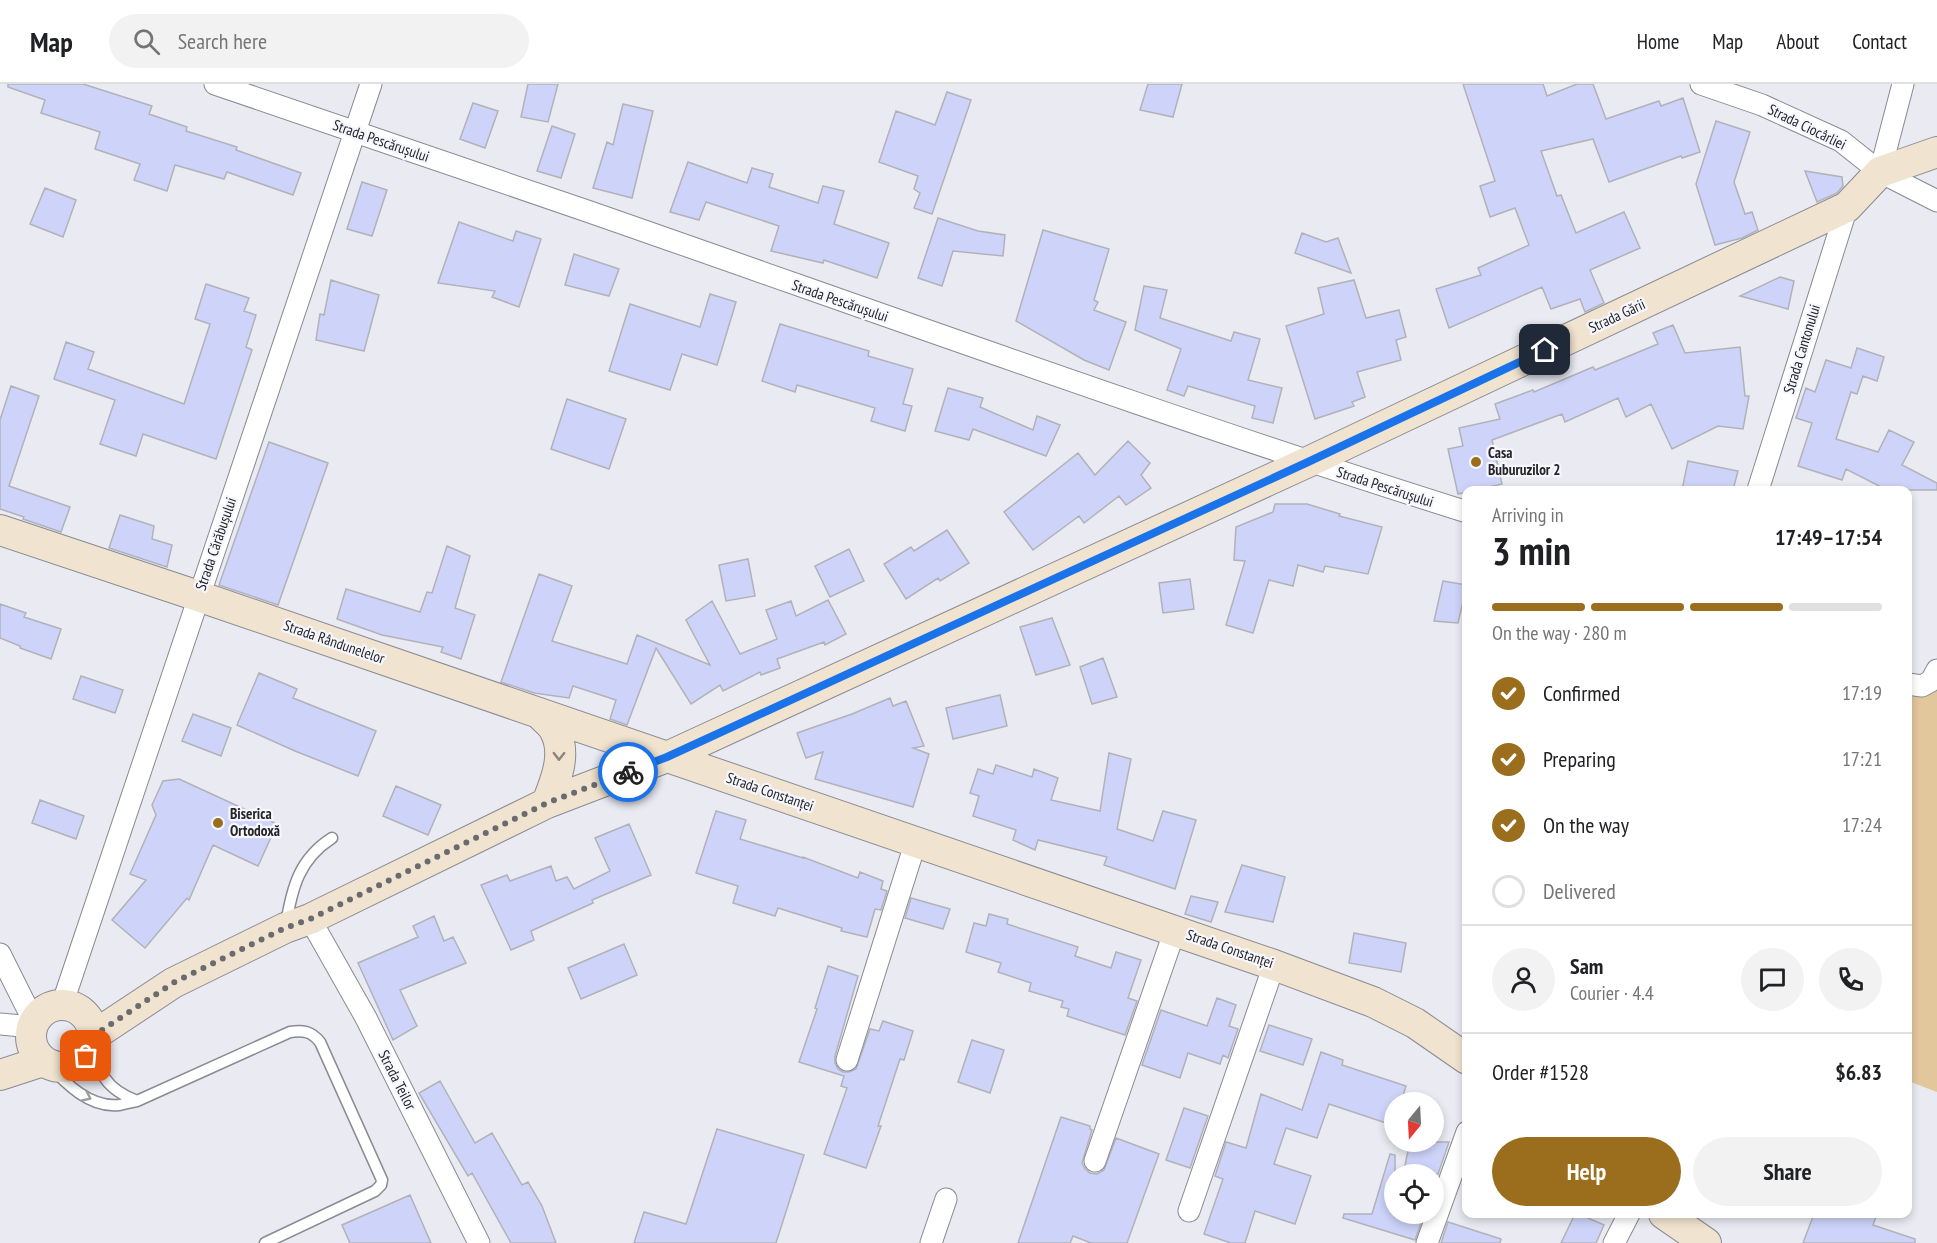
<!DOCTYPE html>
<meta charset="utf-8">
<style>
:root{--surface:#fff;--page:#f2f2f2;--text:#202124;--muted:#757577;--line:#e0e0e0;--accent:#9a6e1d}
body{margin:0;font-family:"PT Sans Narrow",sans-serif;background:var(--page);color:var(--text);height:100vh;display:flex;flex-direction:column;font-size:22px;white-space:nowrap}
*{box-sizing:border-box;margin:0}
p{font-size:20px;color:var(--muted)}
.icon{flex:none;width:33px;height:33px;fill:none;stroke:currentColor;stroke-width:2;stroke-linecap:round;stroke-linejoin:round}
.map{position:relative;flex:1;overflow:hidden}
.details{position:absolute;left:1462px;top:402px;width:450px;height:732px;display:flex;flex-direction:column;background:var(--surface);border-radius:12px;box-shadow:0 3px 9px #0003}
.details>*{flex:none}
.needle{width:39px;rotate:198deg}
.fabs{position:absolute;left:1384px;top:1008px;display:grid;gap:12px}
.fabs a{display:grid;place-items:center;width:60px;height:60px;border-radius:50%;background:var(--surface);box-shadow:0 3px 9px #0003;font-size:30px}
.pin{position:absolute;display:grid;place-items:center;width:51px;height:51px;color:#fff;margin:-26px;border-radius:12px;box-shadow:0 3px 9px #0006}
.courier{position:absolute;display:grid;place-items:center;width:60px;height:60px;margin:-30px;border:4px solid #1a73e8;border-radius:50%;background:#fff;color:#222;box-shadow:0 2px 8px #0007}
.headline em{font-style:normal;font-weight:700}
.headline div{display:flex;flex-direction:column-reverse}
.headline{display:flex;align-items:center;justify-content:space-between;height:102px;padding:0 30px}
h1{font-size:39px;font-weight:700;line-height:45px}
.bar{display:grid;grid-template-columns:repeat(4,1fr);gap:9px 6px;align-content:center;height:72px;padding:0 30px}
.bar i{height:8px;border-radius:4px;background:var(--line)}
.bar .on{background:var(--accent)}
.bar p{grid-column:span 4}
.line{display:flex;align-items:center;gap:15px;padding:0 30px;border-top:2px solid var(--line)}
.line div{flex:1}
.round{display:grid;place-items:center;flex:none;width:63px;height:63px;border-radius:32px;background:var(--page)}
ol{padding:0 30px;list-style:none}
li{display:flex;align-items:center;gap:18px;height:66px}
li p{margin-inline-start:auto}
li .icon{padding:6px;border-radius:50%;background:var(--accent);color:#fff;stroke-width:4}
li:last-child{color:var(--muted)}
li i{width:33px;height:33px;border:3px solid var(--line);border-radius:50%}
.button{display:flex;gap:12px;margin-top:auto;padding:12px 30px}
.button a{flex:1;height:69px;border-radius:36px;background:var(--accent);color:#fff;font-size:24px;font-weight:700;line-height:69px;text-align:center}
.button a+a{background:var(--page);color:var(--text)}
header{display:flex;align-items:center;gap:36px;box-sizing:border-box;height:84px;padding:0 30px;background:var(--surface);border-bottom:2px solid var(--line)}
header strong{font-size:28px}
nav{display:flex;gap:33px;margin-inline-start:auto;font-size:21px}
.search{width:420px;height:54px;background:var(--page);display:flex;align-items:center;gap:15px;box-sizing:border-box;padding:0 21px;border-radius:33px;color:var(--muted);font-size:22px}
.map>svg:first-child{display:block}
</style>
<header>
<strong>Map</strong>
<div class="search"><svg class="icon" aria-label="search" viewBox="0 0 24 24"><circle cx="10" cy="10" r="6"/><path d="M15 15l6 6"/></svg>Search here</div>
<nav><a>Home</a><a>Map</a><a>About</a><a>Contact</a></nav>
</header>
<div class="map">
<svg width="1937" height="1159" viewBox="0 0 1937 1159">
<rect width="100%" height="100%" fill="#e9eaf2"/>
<path fill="#e2c69c" d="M1937,595V1008L1908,997V606Z"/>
<path fill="#ced4f9" stroke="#b1b2b9" stroke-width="1.5" d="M8,0H83L152,22L149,30L187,43L186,47L237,63L236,66L301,89L293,111L227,88L224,95L175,81L167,107L134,96L140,80L95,65L100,48L41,29L45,16L8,3Z
M528,0H558L548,38L521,33Z
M1148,0H1182L1173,33L1140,26Z
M1463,0H1543L1547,12L1577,0H1593L1606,35L1659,17L1661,22L1683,14L1700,68L1682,74L1681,72L1609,98L1593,55L1541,67L1557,112L1561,111L1576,149L1624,128L1640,164L1590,186L1604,219L1585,228L1580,215L1551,225L1542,203L1449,244L1436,205L1481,191L1478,184L1529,161L1515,124L1490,133L1480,102L1495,97Z
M947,8L971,16L932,130L914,124L920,109L914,105L918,92L879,78L896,27L935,41Z
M473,19L498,27L485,64L460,55Z
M623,20L653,27L632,114L593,104L607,58L613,61Z
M1716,37L1750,48L1734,98L1745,130L1752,128L1758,146L1742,154L1715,161L1696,100Z
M552,42L575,50L561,94L537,87Z
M688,78L747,99L752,84L773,90L769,103L818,119L823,102L844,107L834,140L889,159L877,194L824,176L823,179L771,167L779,142L706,118L699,136L670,128Z
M1805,87L1842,93L1843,102L1837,109L1817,118Z
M362,98L387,106L372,152L347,145Z
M45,104L76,116L63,153L30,140Z
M938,134L978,147L1005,151L1003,172L953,167L942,202L918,194Z
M459,138L513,157L516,147L541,155L519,223L492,213L495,207L438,199Z
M1043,146L1109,165L1094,216L1098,218L1094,226L1126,238L1109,286L1084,276L1016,237Z
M1302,149L1326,158L1338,154L1351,189L1295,169Z
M574,170L619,185L609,212L565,201Z
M1780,193L1794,197L1788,225L1740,212Z
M331,196L379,211L364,267L316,256L320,230L324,231Z
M1354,196L1366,234L1399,226L1406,253L1396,256L1401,276L1357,288L1365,313L1352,318L1354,322L1315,335L1286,242L1324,230L1318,204Z
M206,200L249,214L244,227L256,231L246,263L252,266L216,375L143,350L136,372L100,360L115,316L54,295L66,258L94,268L88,285L184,320L210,240L195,235Z
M1144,202L1167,206L1160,234L1231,257L1234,248L1260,255L1248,296L1282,304L1273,339L1252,334L1255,322L1188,302L1184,312L1167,306L1181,265L1135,246Z
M710,210L736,218L717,281L682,270L670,306L609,287L630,220L700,243Z
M780,240L869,267L868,272L913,285L903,320L912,322L905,347L871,337L875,324L797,301L795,308L762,297Z
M1673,241L1685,269L1740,263L1745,312H1749L1743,345L1718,342L1672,365L1651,320L1626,333L1618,314L1565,338L1562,330L1492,356L1502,400L1458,410L1448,365L1463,362L1459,344L1500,335L1495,320L1533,306L1534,308L1593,283L1595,286L1658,260L1653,249Z
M1857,264L1884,273L1877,297L1863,292L1857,310L1851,308L1836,355L1878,368L1889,346L1914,358L1902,381L1937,399V406H1887L1846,385L1842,396L1798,382L1812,339L1796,334L1806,304L1815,308L1826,276L1851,284Z
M11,302L39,312L9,402L70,423L61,448L23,435L24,433L0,425V336Z
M948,304L983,314L980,323L1033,346L1037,332L1060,341L1046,372L973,345L969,356L935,347Z
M567,315L626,335L609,385L551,365Z
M1128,357L1150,379L1141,391L1151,404L1126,421L1119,412L1084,439L1079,432L1033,466L1004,428L1078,369L1095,391Z
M269,358L328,379L278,521L219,501Z
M1688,377L1738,387L1733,406H1682Z
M1275,420H1307L1340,430L1339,432L1382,443L1368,490L1325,482L1323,488L1298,481L1293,502L1269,496L1253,549L1226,541L1245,477L1234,476L1236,443L1273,428Z
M120,431L154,442L152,455L172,461L167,483L109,464Z
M947,446L969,479L940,497L938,494L906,515L884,480L911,463L914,467Z
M447,462L470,472L455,524L475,531L461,575L441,568L443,563L382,551L337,535L346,505L420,528L427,508L432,509Z
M849,465L864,497L830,513L815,482Z
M748,475L755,512L726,517L719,481Z
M539,490L572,502L552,557L627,580L637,551L710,581L686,536L712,517L740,570L777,555L766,526L791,517L796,532L828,516L846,550L825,561L824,558L777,575L780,584L761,591L760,588L723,607L720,601L691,620L656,564L627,641L610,635L616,616L573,602L569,614L534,609L501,598Z
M1190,495L1194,525L1163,529L1159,499Z
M1443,497L1467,501L1458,539L1434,537Z
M0,520L26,529L24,533L61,545L51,575L20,564V562L0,554Z
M1052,534L1070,581L1036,591L1020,543Z
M1103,574L1117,613L1092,620L1080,583Z
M259,589L297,605L293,614L376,647L358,692L295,667L237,641Z
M81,592L123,606L115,629L73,615Z
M1000,611L1007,642L953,655L946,624Z
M890,614L893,622L906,617L924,662L913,664L929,670L913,723L815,695L823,668L806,674L797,649L852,630Z
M193,630L231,644L221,672L182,657Z
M1109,669L1131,675L1117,745L1153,757L1163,727L1196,736L1175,805L1104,781L1107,773L1038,756L1035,766L1013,756L1016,746L973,732L979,712L970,709L978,685L993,690L996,681L1032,693L1034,685L1058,694L1051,716L1100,727Z
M179,695L277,740L258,782L213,761L189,816L187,814L145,864L112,836L146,796L130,790L156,731L152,721L163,697Z
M396,702L441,721L428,751L383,732Z
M40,716L84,732L76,755L32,739Z
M716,727L746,736L740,755L803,774V773L858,794L860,788L883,797L881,805L887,807L881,826L875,825L867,853L841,847L842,844L778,824L775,832L733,819L738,802L696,789Z
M629,740L651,791L592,816L593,819L531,847L534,856L511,866L481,801L507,791L510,797L551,782L556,797L567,793L574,805L610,787L595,754Z
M1242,781L1285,793L1273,838L1225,828Z
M1191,812L1218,818L1211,838L1185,830Z
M911,814L950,825L943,845L905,834Z
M989,830L1008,835L1007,840L1078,863L1075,872L1111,884L1116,868L1141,876L1128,914L1137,917L1125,951L1067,932L1069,925L1061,923L1063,917L1029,907L1031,899L998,888L1001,879L966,868L974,839L986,842Z
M434,832L444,857L453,853L466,879L400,906L417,942L393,956L358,879L418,853L413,842Z
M1354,849L1406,859L1401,888L1349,879Z
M624,860L637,891L581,915L568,884Z
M828,882L858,892L835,972V979L838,985L843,988H849L856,985L870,945L879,947L883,937L913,947L904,976L900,975L878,1042H881L866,1084L824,1070L847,1004L841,1002L844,992L799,978L817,925L815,924Z
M1217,914L1236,921L1229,942L1238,945L1228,974L1223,971L1220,980L1188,969L1180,994L1142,981L1161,926L1207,942Z
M1269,941L1312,955L1303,981L1260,967Z
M972,956L1004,966L990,1009L958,998Z
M1321,968L1343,976L1342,981L1406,1002L1401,1018H1395V1042L1329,1020L1317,1054L1286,1044L1274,1080L1311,1092L1295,1140L1255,1127L1245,1159H1231L1204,1150L1223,1095L1215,1092L1226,1058L1246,1064L1261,1010L1302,1026Z
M440,997L475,1059L492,1049L522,1101L528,1098L542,1122L556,1159H511L472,1089L468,1092L419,1009Z
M1184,1024L1208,1032L1190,1084L1166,1076Z
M1061,1033L1090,1042V1045L1092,1046L1082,1079L1085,1085L1090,1089L1097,1090L1104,1086L1116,1054L1159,1070L1127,1159H1091L1073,1152L1070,1159H1018Z
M717,1045L804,1071L776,1159H634L644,1128L686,1140Z
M1410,1058H1449L1438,1090H1403Z
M1390,1070L1395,1071V1130H1424L1415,1156L1343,1134L1344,1130H1372Z
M410,1111L431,1159H350L342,1141Z
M1575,1130H1579L1604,1141L1596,1159H1561Z
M1814,1130H1877L1873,1141L1915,1155V1159H1803Z
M1448,1138L1501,1155L1500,1159H1441Z"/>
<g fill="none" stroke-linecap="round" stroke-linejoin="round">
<defs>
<path id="lane" d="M286,840C292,804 299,775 332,754
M92,957C100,990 104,1004 137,1017
M48,980C66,1000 90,1024 119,1021C125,1020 131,1018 137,1017L290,948C303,946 311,947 320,958L382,1096L381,1101L375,1107L265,1159"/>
<path id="street" d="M215,0C339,43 463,84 587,127C880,229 1171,335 1467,428
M1701,0L1762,21L1841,57L1880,88L1937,117
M1880,88L1903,0
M1758,406L1847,123
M1908,600L1922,602L1931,597L1937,586
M310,835L366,934L479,1159
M0,870L34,938
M62,921L371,0
M0,940L32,943
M847,976L916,757
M1095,1077L1175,846
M1189,1127L1274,881
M931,1159L946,1115
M1427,1159L1467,1048
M1614,1159L1629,1130"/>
<path id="secondary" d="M0,446L198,512L1274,881L1373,918L1415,939L1467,975
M539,629C544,635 552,640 555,647C567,670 556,696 547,719
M31 952a31 31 0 1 1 62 0a31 31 0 1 1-62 0Z
M93,952L173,899L285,844L310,835L547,719L667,673L1308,378L1847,123L1880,88L1937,68
M0,991L43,977
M1664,1130L1706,1159"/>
</defs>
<use href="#lane" stroke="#898a92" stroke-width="13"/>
<use href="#street" stroke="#898a92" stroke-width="23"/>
<use href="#secondary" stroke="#898a92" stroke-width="32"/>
<use href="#lane" stroke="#fff" stroke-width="10"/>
<use href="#street" stroke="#fff" stroke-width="21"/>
<use href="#secondary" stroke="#f0e3cf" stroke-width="30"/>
</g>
<defs><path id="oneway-chevron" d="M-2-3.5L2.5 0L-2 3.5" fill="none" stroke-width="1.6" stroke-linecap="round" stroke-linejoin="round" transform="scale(1.5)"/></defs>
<use stroke="#8b847c" href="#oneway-chevron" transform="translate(559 672) rotate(91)"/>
<use stroke="#9d9d9f" href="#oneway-chevron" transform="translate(87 1013) rotate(25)"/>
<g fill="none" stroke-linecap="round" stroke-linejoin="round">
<path stroke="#6a6b6f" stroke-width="6" stroke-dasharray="0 10.8" d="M86,972L90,965L93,952L173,899L285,844L310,835L547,719L628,688"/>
<path stroke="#1a73e8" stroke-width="8" d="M628,688L667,673L1308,378L1545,266"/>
</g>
<g fill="#9a6e1d" stroke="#f6f7fe" stroke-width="2">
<circle cx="1476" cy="378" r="6"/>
<circle cx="218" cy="739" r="6"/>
</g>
<g text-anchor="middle" stroke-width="4.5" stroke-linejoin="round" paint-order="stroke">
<g font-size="15" fill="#262629" stroke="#f6f7fe">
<text transform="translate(1807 43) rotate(26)" y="5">Strada Ciocârliei</text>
<text transform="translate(381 57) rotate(19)" y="5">Strada Pescărușului</text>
<text transform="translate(840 217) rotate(19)" y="5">Strada Pescărușului</text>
<text transform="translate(1617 232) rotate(-25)" y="5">Strada Gării</text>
<text transform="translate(1802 265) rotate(-73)" y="5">Strada Cantonului</text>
<text transform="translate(1385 403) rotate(18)" y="5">Strada Pescărușului</text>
<text transform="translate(216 460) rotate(-71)" y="5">Strada Cărăbușului</text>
<text transform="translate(334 558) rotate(19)" y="5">Strada Rândunelelor</text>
<text transform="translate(770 708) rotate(19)" y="5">Strada Constanței</text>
<text transform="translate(1230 865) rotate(19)" y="5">Strada Constanței</text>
<text transform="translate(397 996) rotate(63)" y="5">Strada Teilor</text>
</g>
<g font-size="15" font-weight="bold" fill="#262629" stroke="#f6f7fe" text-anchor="start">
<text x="1488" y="374">Casa<tspan x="1488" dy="17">Buburuzilor 2</tspan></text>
<text x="230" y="735">Biserica<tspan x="230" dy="17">Ortodoxă</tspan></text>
</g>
</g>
</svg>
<div class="fabs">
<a><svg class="needle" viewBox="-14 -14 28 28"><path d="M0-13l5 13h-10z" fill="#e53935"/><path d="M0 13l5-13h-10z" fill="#757577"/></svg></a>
<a><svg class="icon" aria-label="locate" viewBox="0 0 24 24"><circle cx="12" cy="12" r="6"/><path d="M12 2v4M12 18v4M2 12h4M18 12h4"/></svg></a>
</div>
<div class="pin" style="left:86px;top:972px;background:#ea580c"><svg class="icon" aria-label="bag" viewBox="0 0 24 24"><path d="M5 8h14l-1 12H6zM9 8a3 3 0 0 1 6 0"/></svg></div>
<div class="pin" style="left:1545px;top:266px;background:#1f2937"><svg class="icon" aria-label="home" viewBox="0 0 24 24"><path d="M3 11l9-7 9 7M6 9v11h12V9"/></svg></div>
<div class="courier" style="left:628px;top:688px"><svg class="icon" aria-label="bike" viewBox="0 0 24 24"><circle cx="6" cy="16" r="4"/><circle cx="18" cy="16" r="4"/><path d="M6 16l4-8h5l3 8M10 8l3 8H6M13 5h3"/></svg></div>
<section class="details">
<div class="headline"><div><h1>3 min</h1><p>Arriving in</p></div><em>17:49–17:54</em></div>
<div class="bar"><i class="on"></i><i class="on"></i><i class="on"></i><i></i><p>On the way · 280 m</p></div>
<ol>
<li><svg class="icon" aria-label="check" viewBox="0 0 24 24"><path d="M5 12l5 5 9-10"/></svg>Confirmed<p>17:19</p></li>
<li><svg class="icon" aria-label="check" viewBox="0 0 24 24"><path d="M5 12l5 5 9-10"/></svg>Preparing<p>17:21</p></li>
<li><svg class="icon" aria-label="check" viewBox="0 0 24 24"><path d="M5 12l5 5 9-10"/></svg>On the way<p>17:24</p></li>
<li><i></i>Delivered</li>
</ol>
<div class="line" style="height:108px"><a class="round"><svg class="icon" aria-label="person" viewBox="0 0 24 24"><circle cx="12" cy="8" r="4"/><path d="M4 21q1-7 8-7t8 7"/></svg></a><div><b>Sam</b><p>Courier · 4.4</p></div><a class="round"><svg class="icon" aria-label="chat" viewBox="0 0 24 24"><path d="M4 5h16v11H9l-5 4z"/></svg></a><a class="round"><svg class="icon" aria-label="phone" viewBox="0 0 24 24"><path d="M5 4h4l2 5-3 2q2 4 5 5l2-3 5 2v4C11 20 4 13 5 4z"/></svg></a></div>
<div class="line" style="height:78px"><div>Order #1528</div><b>$6.83</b></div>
<div class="button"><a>Help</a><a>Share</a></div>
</section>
</div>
